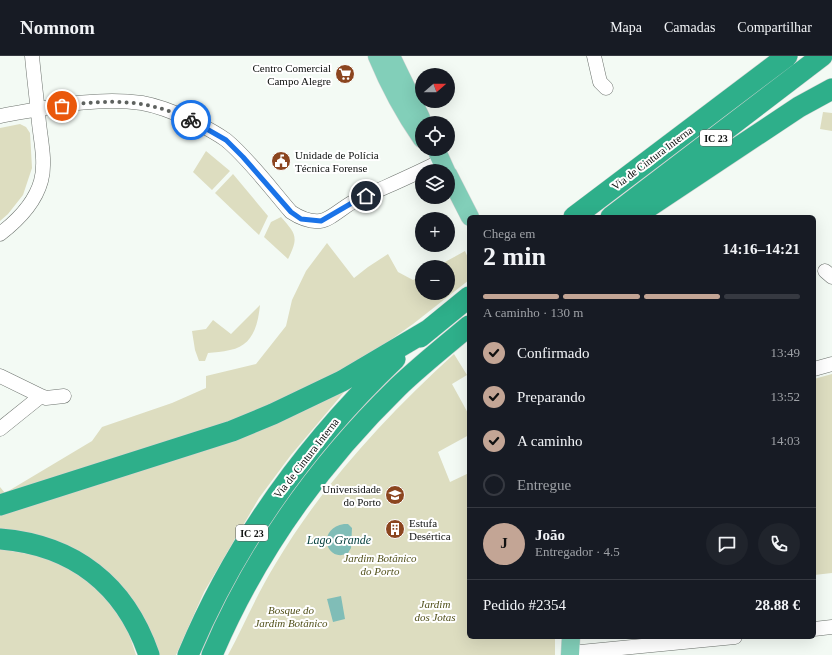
<!DOCTYPE html>
<html lang="pt">
<meta charset="utf-8">
<style>
:root{--surface:#171b24;--page:#20242c;--text:#f1f3f6;--muted:#9ea1a6;--line:#363941;--accent:#c3a595}
body{margin:0;font-family:Georgia,serif;background:var(--page);color:var(--text);height:100vh;display:flex;flex-direction:column;font-size:15px;white-space:nowrap}
*{box-sizing:border-box;margin:0}
p{font-size:13px;color:var(--muted)}
.icon{flex:none;width:22px;height:22px;fill:none;stroke:currentColor;stroke-width:2;stroke-linecap:round;stroke-linejoin:round}
.map{position:relative;flex:1;overflow:hidden}
.panel{position:absolute;left:467px;top:159px;width:349px;height:424px;display:flex;flex-direction:column;background:var(--surface);border-radius:6px;box-shadow:0 4px 16px #0002}
.panel>*{flex:none}
.needle{width:26px;rotate:70deg}
.buttons{position:absolute;left:415px;top:12px;display:grid;gap:8px}
.buttons a{display:grid;place-items:center;width:40px;height:40px;border-radius:50%;background:var(--surface);box-shadow:0 4px 16px #0002;font-size:20px}
.pin{position:absolute;display:grid;place-items:center;width:34px;height:34px;color:#fff;margin:-17px;border:2px solid #fff;border-radius:50%;box-shadow:0 1px 4px #0007}
.courier{position:absolute;display:grid;place-items:center;width:40px;height:40px;margin:-20px;border:3px solid #1a73e8;border-radius:50%;background:#fff;color:#222;box-shadow:0 1px 5px #0007}
.head em{font-style:normal;font-weight:700}
.head div{display:flex;flex-direction:column-reverse}
.head{display:flex;align-items:center;justify-content:space-between;height:68px;padding:0 16px}
h1{font-size:26px;font-weight:700;line-height:30px}
.bar{display:grid;grid-template-columns:repeat(4,1fr);gap:6px 4px;align-content:center;height:48px;padding:0 16px}
.bar i{height:5px;border-radius:3px;background:var(--line)}
.bar .selected{background:var(--accent)}
.bar p{grid-column:span 4}
.line{display:flex;align-items:center;gap:10px;padding:0 16px;border-top:1px solid var(--line)}
.line div{flex:1}
.round{display:grid;place-items:center;flex:none;width:42px;height:42px;border-radius:21px;background:var(--page)}
ol{padding:0 16px;list-style:none}
li{display:flex;align-items:center;gap:12px;height:44px}
li p{margin-inline-start:auto}
li .icon{padding:4px;border-radius:50%;background:var(--accent);color:#111;stroke-width:4}
li:last-child{color:var(--muted)}
li i{width:22px;height:22px;border:2px solid var(--line);border-radius:50%}
header{display:flex;align-items:center;gap:24px;box-sizing:border-box;height:56px;padding:0 20px;background:var(--surface);border-bottom:1px solid var(--line)}
header strong{font-size:19px}
nav{display:flex;gap:22px;margin-inline-start:auto;font-size:14px}
.map>svg:first-child{display:block}
</style>
<header>
<strong>Nomnom</strong>
<nav><a>Mapa</a><a>Camadas</a><a>Compartilhar</a></nav>
</header>
<div class="map">
<svg width="832" height="599" viewBox="0 0 832 599">
<rect width="100%" height="100%" fill="#f3faf4"/>
<path fill="#ddddc0" d="M823,56L832,57V75L820,73Z
M20,68L26,71L30,77L32,112L23,139L8,158L0,165V72Z
M206,95L230,115L212,134L193,116Z
M233,118L268,160L259,179L215,137Z
M281,161C296,178 299,181 288,203L264,181L271,166Z
M327,187L354,222L368,211L388,198L398,216L413,224L422,219V237H448V211H436L465,195L469,204V224L413,268L355,309L236,366L0,443V431L5,437L92,385L102,371L172,347L206,332V320L256,308L286,270L292,244L306,215Z
M260,249C258,269 253,290 230,294C222,296 215,296 208,297L205,305H199L195,294L192,275L206,273L213,264L231,278Z
M454,298L467,319L452,328L469,359V379L438,396L450,426L469,417V581H555V599H228C244,569 258,536 276,507C323,428 386,360 454,298Z
M832,318V517L814,519V323Z
M351,328L291,399L259,442L204,536L176,599H157L123,534L0,476V455Z
M0,493L50,502L88,525L103,540L117,557L128,575L136,599H0Z"/>
<path fill="#80bdb7" d="M344,468H348L352,472L351,492L348,497C327,508 315,473 344,468Z
M341,540L345,563L333,566L327,543Z"/>
<g fill="none" stroke-linecap="round" stroke-linejoin="round">
<defs>
<path id="minor" d="M594,0L600,26L606,32
M0,60C47,52 95,40 142,47C159,50 176,57 191,64C203,70 215,76 226,84C248,102 272,134 291,156C300,162 309,166 320,165C331,164 346,148 357,144C385,131 414,119 441,105
M0,178C17,165 35,147 41,125C46,107 41,86 39,67C37,45 34,22 32,0
M825,215L832,221
M814,313L832,308
M0,320L41,340L0,373
M41,340L46,342L64,340
M814,573L832,571
M570,597L735,581"/>
<path id="major" d="M377,0C389,29 404,57 422,83
M391,0L421,62
M436,93L446,115
M448,118L470,161
M570,599L571,581"/>
<path id="highway" d="M624,159L647,152L799,51L832,33
M574,161L787,0
M611,161L822,0
M420,281L469,241
M0,449L232,375L273,358L342,325L430,273
M0,483C74,489 125,529 149,599
M188,599C235,487 307,387 395,303
M212,599C255,498 319,408 398,331C420,310 445,290 469,270"/>
</defs>
<use href="#minor" stroke="#6d736e" stroke-width="15"/>
<use href="#major" stroke="#d4d4d4" stroke-width="19"/>
<use href="#highway" stroke="#d4d4d4" stroke-width="22"/>
<use href="#minor" stroke="#fff" stroke-width="14"/>
<use href="#major" stroke="#82cfb9" stroke-width="18"/>
<use href="#highway" stroke="#2eaf8a" stroke-width="21"/>
</g>
<g fill="none" stroke-linecap="round" stroke-linejoin="round">
<path stroke="#5e625f" stroke-width="4" stroke-dasharray="0 7.2" d="M62,50C109,43 147,43 191,64"/>
<path stroke="#1a73e8" stroke-width="5" d="M191,64L226,84L243,101L291,156L301,163L321,165L357,144L366,140"/>
</g>
<defs>
<symbol id="supermarket-disc" viewBox="-11 -11 22 22"><circle r="9.5" fill="#8b451f" stroke="#fff"/><path d="M-6-5.5h2.5l.6 2H6L4.5 2H-2.5L-4.4-4H-6ZM-1.5 3.2a1.3 1.3 0 1 0 .1 0ZM3 3.2a1.3 1.3 0 1 0 .1 0Z" fill="#fff"/></symbol>
<symbol id="civic-disc" viewBox="-11 -11 22 22"><circle r="9.5" fill="#8b451f" stroke="#fff"/><path d="M-.6-6.5H3V-4.5H.6V-3L4-1V1h2V6H-6V1h2V-1L-.6-3ZM-1.2 2.5V6h2.4V2.5Z" fill="#fff"/></symbol>
<symbol id="university-disc" viewBox="-11 -11 22 22"><circle r="9.5" fill="#8b451f" stroke="#fff"/><path d="M0-5L7-2L0 1L-7-2ZM-4 1L0 2.5L4 1V4Q0 6-4 4Z" fill="#fff"/></symbol>
<symbol id="building-disc" viewBox="-11 -11 22 22"><circle r="9.5" fill="#8b451f" stroke="#fff"/><path d="M-4-6H4V6H1V3H-1V6H-4ZM-2.5-4.3h1.7v1.8h-1.7ZM.8-4.3h1.7v1.8H.8ZM-2.5-1h1.7V.8h-1.7ZM.8-1h1.7V.8H.8Z" fill="#fff"/></symbol>
</defs>
<g fill-rule="evenodd">
<use href="#supermarket-disc" x="334" y="7" width="22" height="22"/>
<use href="#civic-disc" x="270" y="94" width="22" height="22"/>
<use href="#university-disc" x="384" y="428" width="22" height="22"/>
<use href="#building-disc" x="384" y="462" width="22" height="22"/>
</g>
<g text-anchor="middle" stroke-width="4" stroke-linejoin="round" paint-order="stroke">
<g fill="#fff" stroke="#565857" stroke-width="1">
<rect x="700" y="74" width="32" height="16" rx="3"/>
<rect x="236" y="469" width="32" height="16" rx="3"/>
</g>
<g font-size="10" font-weight="bold" fill="#0e100f">
<text x="716" y="86">IC 23</text>
<text x="252" y="481">IC 23</text>
</g>
<g font-size="11" fill="#0e100f" stroke="#fff" text-anchor="end">
<text x="331" y="16">Centro Comercial<tspan x="331" dy="13">Campo Alegre</tspan></text>
<text x="295" y="103" text-anchor="start">Unidade de Polícia<tspan x="295" dy="13">Técnica Forense</tspan></text>
<text x="381" y="437">Universidade<tspan x="381" dy="13">do Porto</tspan></text>
<text x="409" y="471" text-anchor="start">Estufa<tspan x="409" dy="13">Desértica</tspan></text>
</g>
<g font-size="11" fill="#0e100f" stroke="#fff">
<text transform="translate(652 102) rotate(-37)" y="4">Via de Cintura Interna</text>
<text transform="translate(306 402) rotate(-52)" y="4">Via de Cintura Interna</text>
</g>
<g font-size="11" font-style="italic" fill="#51501a" stroke="#fff">
<text x="380" y="506">Jardim Botânico<tspan x="380" dy="13">do Porto</tspan></text>
<text x="435" y="552">Jardim<tspan x="435" dy="13">dos Jotas</tspan></text>
<text x="291" y="558">Bosque do<tspan x="291" dy="13">Jardim Botânico</tspan></text>
</g>
<g font-size="12" font-style="italic" fill="#094340" stroke="#fff">
<text x="339" y="488">Lago Grande</text>
</g>
</g>
</svg>
<div class="buttons">
<a><svg class="needle" viewBox="-14 -14 28 28"><path d="M0-13l5 13h-10z" fill="#e53935"/><path d="M0 13l5-13h-10z" fill="#9ea1a6"/></svg></a>
<a><svg class="icon" aria-label="locate" viewBox="0 0 24 24"><circle cx="12" cy="12" r="6"/><path d="M12 2v4M12 18v4M2 12h4M18 12h4"/></svg></a>
<a><svg class="icon" aria-label="layers" viewBox="0 0 24 24"><path d="M12 4l9 5-9 5-9-5zM3 14l9 5 9-5"/></svg></a>
<a>+</a>
<a>−</a>
</div>
<div class="pin" style="left:62px;top:50px;background:#ea580c"><svg class="icon" aria-label="bag" viewBox="0 0 24 24"><path d="M5 8h14l-1 12H6zM9 8a3 3 0 0 1 6 0"/></svg></div>
<div class="pin" style="left:366px;top:140px;background:#1f2937"><svg class="icon" aria-label="home" viewBox="0 0 24 24"><path d="M3 11l9-7 9 7M6 9v11h12V9"/></svg></div>
<div class="courier" style="left:191px;top:64px"><svg class="icon" aria-label="bike" viewBox="0 0 24 24"><circle cx="6" cy="16" r="4"/><circle cx="18" cy="16" r="4"/><path d="M6 16l4-8h5l3 8M10 8l3 8H6M13 5h3"/></svg></div>
<section class="panel">
<div class="head"><div><h1>2 min</h1><p>Chega em</p></div><em>14:16–14:21</em></div>
<div class="bar"><i class="selected"></i><i class="selected"></i><i class="selected"></i><i></i><p>A caminho · 130 m</p></div>
<ol>
<li><svg class="icon" aria-label="check" viewBox="0 0 24 24"><path d="M5 12l5 5 9-10"/></svg>Confirmado<p>13:49</p></li>
<li><svg class="icon" aria-label="check" viewBox="0 0 24 24"><path d="M5 12l5 5 9-10"/></svg>Preparando<p>13:52</p></li>
<li><svg class="icon" aria-label="check" viewBox="0 0 24 24"><path d="M5 12l5 5 9-10"/></svg>A caminho<p>14:03</p></li>
<li><i></i>Entregue</li>
</ol>
<div class="line" style="height:72px"><b class="round" style="background:var(--accent);color:#111">J</b><div><b>João</b><p>Entregador · 4.5</p></div><a class="round"><svg class="icon" aria-label="chat" viewBox="0 0 24 24"><path d="M4 5h16v11H9l-5 4z"/></svg></a><a class="round"><svg class="icon" aria-label="phone" viewBox="0 0 24 24"><path d="M5 4h4l2 5-3 2q2 4 5 5l2-3 5 2v4C11 20 4 13 5 4z"/></svg></a></div>
<div class="line" style="height:52px"><div>Pedido #2354</div><b>28.88 €</b></div>
</section>
</div>
